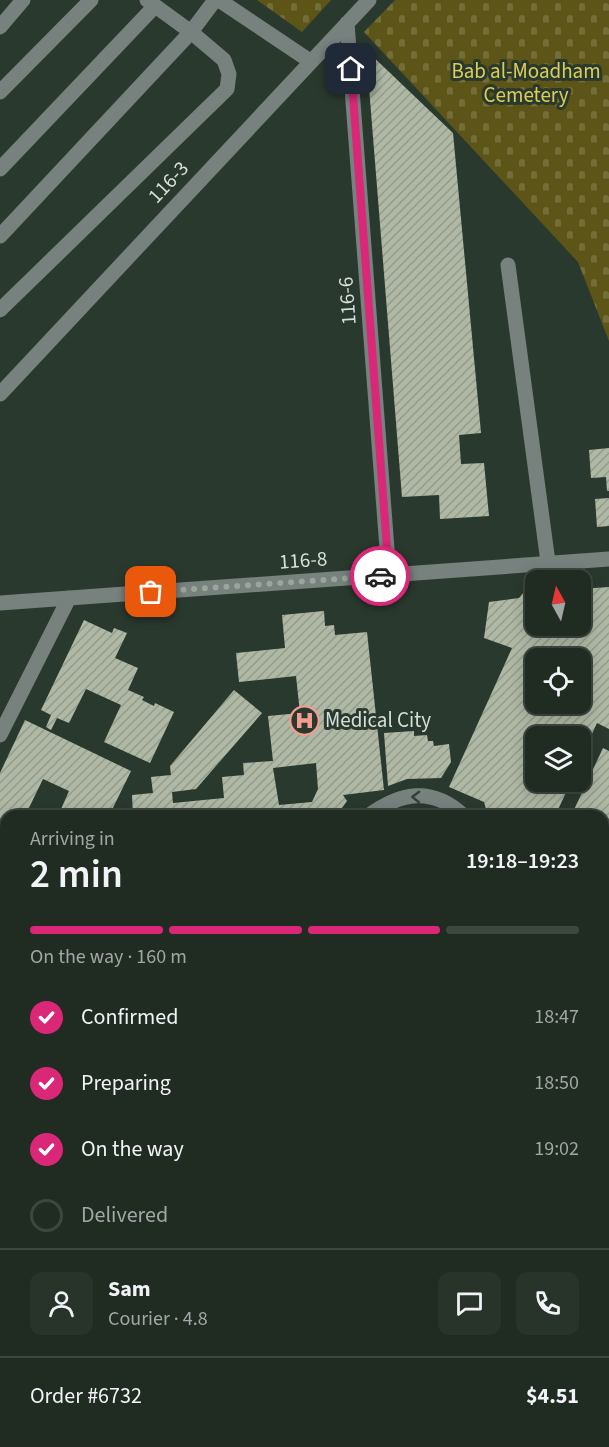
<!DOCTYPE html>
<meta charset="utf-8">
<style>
:root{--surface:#202b22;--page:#28332a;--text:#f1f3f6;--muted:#a2a7a5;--line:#3d4740;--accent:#db2777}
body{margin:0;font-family:"Source Sans 3",sans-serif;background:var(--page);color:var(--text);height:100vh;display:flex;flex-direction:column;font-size:22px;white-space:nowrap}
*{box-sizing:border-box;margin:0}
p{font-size:20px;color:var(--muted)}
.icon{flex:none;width:33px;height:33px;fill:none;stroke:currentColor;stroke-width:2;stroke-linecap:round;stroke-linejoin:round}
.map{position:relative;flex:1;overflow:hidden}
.drawer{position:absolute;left:0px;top:810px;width:609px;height:638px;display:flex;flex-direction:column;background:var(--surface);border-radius:18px 18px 0 0;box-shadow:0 3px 15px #0003,0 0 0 2px var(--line)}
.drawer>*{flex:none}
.needle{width:39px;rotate:352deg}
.fabs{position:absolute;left:525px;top:570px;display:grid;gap:12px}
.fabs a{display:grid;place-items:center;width:66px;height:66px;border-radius:12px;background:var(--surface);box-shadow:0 3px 15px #0003,0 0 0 2px var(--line);font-size:30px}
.pin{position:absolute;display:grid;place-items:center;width:51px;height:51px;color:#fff;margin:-26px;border-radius:12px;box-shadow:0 3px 9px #0006}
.courier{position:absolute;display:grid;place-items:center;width:60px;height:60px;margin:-30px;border:4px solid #db2777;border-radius:50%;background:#fff;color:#222;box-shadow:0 2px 8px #0007}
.overview em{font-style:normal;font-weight:600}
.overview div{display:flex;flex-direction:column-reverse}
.overview{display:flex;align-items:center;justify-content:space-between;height:102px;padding:0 30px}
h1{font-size:39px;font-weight:600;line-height:45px}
.bar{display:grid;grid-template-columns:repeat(4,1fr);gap:9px 6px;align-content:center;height:72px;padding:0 30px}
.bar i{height:8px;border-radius:4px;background:var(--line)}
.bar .selected{background:var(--accent)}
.bar p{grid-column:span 4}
.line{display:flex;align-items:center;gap:15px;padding:0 30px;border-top:2px solid var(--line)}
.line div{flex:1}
.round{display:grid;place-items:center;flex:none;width:63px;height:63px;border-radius:12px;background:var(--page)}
ol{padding:0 30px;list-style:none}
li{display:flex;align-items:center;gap:18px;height:66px}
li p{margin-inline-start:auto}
li .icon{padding:6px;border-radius:50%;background:var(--accent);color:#fff;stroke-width:4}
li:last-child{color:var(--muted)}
li i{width:33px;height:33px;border:3px solid var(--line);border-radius:50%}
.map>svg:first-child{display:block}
</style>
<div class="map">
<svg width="609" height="1447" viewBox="0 0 609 1447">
<defs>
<pattern id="cemetery-stones" width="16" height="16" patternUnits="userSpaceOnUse" patternTransform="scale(1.5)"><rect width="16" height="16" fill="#5c5517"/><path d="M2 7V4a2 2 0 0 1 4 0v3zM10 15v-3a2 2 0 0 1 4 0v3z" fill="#736d38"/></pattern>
<pattern id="building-hatch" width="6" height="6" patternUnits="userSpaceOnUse" patternTransform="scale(1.5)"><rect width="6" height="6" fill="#afb8a5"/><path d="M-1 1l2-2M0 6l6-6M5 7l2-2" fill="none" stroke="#939b8c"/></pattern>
</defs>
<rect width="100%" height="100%" fill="#2a392e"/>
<path fill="url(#cemetery-stones)" d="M257,0H331L302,32Z
M395,0H609V341L578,262L364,32Z"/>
<path fill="url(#building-hatch)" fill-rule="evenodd" d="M366,50L453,133L481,433L459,435L461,464L484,463L489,516L440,519L439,495L402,497Z
M609,448V491H607L606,477L591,478L589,450Z
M609,498V526L597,527L595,499Z
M609,587V729L597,723L580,760V736H536V782H571L555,816H488L484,802L449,787L512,648L484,638L489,602L519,598L523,593L536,592V626H580V589ZM536,658H580V704H536Z
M324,611L325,626L334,625L335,635L367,632L384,790L343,795L347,801L336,816H133L132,795L153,793L151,777L171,775L170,766L234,690L262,713L196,789L172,792L173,803L224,798L222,777L244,775L243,763L273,761L268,716L300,713L296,676L239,682L236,653L285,648L282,615ZM316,763L318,789L312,802L279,805L273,768Z
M84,620L112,633L114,628L127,633L115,658L138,668L128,690L144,697L142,700L154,706L155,703L174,712L150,763L104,742L121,705L86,689L69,723L57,718L51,730L46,727L51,715L41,710Z
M25,720L131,771L109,816H58L69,791L43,779L25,816H6V892L0,889V773Z
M414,731V736L427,735L428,741H433L434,746L449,744L451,762L441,778L407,779L388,786L384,733Z
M603,748L609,751V831L603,828V816H576L572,814Z
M603,849L609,851V922L603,919Z
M0,895L6,898V987L0,999Z
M6,994V1030L0,1028V1006Z
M609,1133V1264L603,1262V1145Z
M0,1228L6,1231L4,1244L6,1245V1407L0,1420Z"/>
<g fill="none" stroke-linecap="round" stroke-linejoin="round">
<path stroke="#6e7b71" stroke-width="4" stroke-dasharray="4.5 4.5" stroke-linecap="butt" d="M486,1442L487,1447"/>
<path stroke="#77817e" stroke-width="15" d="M219,0L310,61
M347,23L389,575
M0,27L23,0
M0,92L91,0
M0,169L155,6
M0,236L191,32L215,0
M508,265L548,562
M0,310L227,89L229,74L224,60L191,32L147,0
M0,394L369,0
M0,603L609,559
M0,735L69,598
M368,816C401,792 432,786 464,816
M603,959L609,962
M603,1414L609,1417
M121,1447L124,1442
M588,1447L609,1444"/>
</g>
<defs><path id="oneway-chevron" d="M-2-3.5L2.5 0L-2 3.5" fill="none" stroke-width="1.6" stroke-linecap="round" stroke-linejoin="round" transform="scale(1.5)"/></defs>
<use stroke="#324036" href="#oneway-chevron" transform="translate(416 797) rotate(-179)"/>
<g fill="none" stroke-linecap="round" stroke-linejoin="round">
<path stroke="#9aa59c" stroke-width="6" stroke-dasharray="0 10.8" d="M151,592L380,576"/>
<path stroke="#db2777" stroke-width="8" d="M351,69L389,575L380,576"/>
</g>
<defs>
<symbol id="hospital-ring" viewBox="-11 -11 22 22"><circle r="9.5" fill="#2a392e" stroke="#f59c91" stroke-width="1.5"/><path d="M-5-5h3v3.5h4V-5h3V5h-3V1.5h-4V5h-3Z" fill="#f59c91"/></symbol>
</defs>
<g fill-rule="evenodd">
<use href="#hospital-ring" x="288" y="704" width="33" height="33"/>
</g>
<g text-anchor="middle" stroke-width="6" stroke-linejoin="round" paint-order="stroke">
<g font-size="21" fill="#dbcd57" stroke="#2a392e">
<text x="526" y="78">Bab al-Moadham<tspan x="526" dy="24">Cemetery</tspan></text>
</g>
<g font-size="21" fill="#d6dfd8" stroke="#2a392e">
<text transform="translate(168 182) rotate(-47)" y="7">116-3</text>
<text transform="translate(347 301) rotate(-94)" y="7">116-6</text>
<text transform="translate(303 560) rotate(-4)" y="7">116-8</text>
</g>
<g font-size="21" fill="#d6dfd8" stroke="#2a392e" text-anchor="start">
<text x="325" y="727">Medical City</text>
</g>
</g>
</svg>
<div class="fabs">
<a><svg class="needle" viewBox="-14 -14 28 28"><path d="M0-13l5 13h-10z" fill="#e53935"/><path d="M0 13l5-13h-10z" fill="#a2a7a5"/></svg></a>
<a><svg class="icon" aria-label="locate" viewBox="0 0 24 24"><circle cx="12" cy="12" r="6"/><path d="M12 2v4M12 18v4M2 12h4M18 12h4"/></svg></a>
<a><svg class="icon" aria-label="layers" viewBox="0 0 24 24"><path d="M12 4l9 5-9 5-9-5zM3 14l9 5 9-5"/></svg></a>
</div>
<div class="pin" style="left:151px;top:592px;background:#ea580c"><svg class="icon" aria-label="bag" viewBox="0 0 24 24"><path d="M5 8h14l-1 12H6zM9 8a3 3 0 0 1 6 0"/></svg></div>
<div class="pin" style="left:351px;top:69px;background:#1f2937"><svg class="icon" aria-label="home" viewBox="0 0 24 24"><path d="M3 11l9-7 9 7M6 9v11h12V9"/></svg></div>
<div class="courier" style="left:380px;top:576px"><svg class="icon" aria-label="car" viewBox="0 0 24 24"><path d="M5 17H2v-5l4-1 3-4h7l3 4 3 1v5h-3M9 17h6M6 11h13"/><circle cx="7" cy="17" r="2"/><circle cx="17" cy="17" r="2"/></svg></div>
<section class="drawer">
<div class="overview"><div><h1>2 min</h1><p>Arriving in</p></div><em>19:18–19:23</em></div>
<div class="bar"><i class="selected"></i><i class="selected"></i><i class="selected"></i><i></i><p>On the way · 160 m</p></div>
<ol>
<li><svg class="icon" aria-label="check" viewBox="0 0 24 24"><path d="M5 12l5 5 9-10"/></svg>Confirmed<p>18:47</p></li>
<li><svg class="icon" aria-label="check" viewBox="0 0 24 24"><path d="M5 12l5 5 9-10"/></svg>Preparing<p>18:50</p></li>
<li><svg class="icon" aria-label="check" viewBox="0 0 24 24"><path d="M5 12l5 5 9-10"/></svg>On the way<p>19:02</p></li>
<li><i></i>Delivered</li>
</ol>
<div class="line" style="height:108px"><a class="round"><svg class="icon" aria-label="person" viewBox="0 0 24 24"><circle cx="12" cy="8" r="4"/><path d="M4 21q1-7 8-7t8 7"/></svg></a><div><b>Sam</b><p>Courier · 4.8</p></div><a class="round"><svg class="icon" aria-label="chat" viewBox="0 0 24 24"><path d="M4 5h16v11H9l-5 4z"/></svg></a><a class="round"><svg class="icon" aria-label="phone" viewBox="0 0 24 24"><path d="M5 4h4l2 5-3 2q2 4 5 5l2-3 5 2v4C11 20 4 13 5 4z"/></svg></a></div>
<div class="line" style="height:78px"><div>Order #6732</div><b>$4.51</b></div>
</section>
</div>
